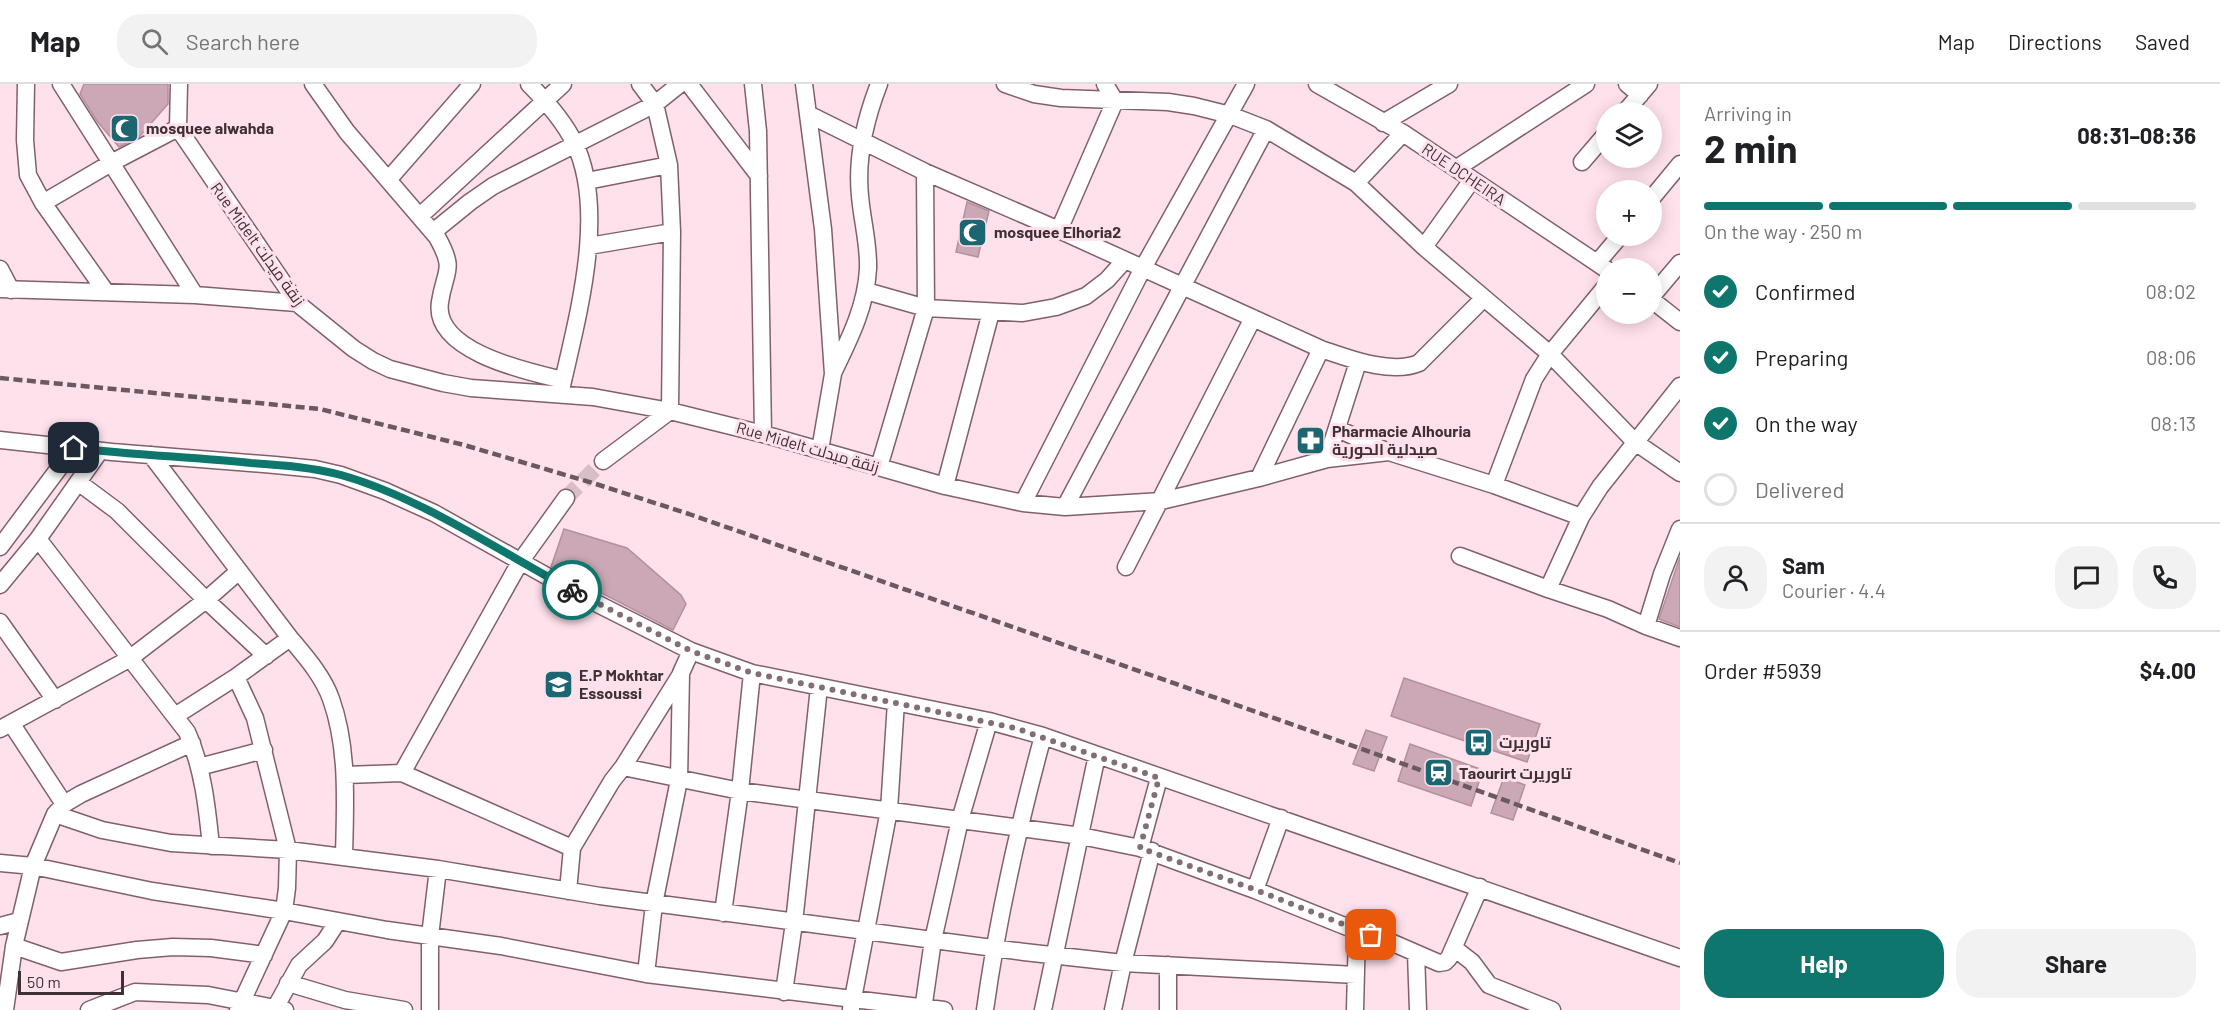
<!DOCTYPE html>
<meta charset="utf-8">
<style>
:root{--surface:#fff;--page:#f2f2f2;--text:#202124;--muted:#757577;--line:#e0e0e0;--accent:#0f766e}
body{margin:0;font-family:Barlow,Cairo,sans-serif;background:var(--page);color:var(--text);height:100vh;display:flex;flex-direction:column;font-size:22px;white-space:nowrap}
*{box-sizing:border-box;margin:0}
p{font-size:20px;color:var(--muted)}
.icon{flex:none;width:33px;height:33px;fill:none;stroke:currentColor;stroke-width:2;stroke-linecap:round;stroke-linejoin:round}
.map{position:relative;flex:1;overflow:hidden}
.details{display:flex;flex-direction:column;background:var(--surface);width:540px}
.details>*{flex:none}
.tools{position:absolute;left:1596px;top:18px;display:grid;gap:12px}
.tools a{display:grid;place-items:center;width:66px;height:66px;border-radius:50%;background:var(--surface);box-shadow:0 3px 15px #0003;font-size:30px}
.scale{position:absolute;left:18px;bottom:15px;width:106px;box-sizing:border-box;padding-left:6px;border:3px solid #3e3035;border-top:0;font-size:16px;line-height:21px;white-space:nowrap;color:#3e3035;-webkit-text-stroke:4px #ffe1ec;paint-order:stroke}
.pin{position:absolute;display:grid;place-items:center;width:51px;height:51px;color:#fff;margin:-26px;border-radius:12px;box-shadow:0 3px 9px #0006}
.courier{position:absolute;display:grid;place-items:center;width:60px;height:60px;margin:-30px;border:4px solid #0f766e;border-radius:50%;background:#fff;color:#222;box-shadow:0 2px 8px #0007}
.summary em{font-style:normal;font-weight:700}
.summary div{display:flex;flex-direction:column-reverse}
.summary{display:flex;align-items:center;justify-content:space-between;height:102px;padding:0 24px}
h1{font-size:39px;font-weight:700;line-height:45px}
.bar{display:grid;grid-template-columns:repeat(4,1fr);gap:9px 6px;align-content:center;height:72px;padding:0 24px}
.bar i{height:8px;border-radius:4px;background:var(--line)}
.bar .on{background:var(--accent)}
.bar p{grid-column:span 4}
.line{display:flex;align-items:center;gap:15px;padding:0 24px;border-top:2px solid var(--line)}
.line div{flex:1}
.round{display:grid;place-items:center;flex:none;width:63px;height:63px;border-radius:24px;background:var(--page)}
ol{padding:0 24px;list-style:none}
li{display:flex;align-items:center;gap:18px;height:66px}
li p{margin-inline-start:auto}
li .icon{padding:6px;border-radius:50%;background:var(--accent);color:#fff;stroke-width:4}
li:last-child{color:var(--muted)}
li i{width:33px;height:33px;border:3px solid var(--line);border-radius:50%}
.cta{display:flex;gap:12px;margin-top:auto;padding:12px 24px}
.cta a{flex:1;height:69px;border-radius:24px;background:var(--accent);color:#fff;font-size:24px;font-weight:700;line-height:69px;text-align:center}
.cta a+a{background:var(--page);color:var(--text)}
header{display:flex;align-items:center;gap:36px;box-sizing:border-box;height:84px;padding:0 30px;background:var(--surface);border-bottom:2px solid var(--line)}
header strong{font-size:28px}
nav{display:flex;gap:33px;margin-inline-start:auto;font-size:21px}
.search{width:420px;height:54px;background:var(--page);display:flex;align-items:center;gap:15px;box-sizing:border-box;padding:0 21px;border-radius:24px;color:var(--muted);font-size:22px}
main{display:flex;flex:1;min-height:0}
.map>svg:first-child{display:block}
</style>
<header>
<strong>Map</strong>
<div class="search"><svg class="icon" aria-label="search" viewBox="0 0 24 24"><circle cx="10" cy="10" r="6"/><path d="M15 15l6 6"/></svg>Search here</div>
<nav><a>Map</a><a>Directions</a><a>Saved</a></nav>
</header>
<main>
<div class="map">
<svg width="1680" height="926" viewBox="0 0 1680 926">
<rect width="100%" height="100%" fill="#ffe1ec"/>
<path fill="#cca8b6" stroke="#b3909d" stroke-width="1.5" d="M84,0H168V20L140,52L119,63L97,37L80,10Z
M967,118L989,127L978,173L956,168Z
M564,445L627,464L681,511L686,520L673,546L551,483Z
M1680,473V543L1659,535Z
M1404,594L1540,640L1527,678L1391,632Z
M1366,646L1387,653L1374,687L1353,680Z
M1410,660L1483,686L1471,722L1398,697Z
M1504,693L1525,701L1513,736L1491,729Z"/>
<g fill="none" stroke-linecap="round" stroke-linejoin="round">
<path stroke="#d8bec7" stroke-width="16" stroke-dasharray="16 8" stroke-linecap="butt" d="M566,414L603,377"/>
<defs>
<path id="minor" d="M26,0L25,56L28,91L43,119L106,208
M61,0L195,211
M179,0L178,44L297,219L354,265L373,277L390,285L443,299L471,304L593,313L670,327L763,350L945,402L1023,419L1065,423L1161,417L1259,394L1327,375L1389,368L1494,401L1581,433
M313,0L347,48L437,153C456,187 445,185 440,218C432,268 530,288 563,296
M529,0C547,18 563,36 574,58C608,127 577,234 561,306
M689,0L759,92
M753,0L758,47L763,350
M804,0L823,145L833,290L820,366
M1005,0L1034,10L1061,14L1168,18L1194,22L1230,31L1266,45L1356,99L1424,163L1550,270L1635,358L1680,389
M1317,0L1403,49L1606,185
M1627,0L1640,11
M1625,28L1649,0
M808,30L925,88L1059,146L1321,265C1348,274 1391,291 1419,279L1484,214
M1383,39L1449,0
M1582,78L1606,50
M1457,84L1586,0
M388,96L472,0
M587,97L669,81
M1356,99L1403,49
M1652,114L1680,80
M43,119L111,79L178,44
M420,132L563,0
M1059,146L1115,17L1105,0
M433,148L470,118L493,102L655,20L680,0
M589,162L672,148
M1424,163L1472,96
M1597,179L1620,152
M0,185L11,206
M0,205L195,211L297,219
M866,207L926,224L1023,229L1056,223L1086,212L1107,196L1125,176
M1652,212L1680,179
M1652,216L1680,238
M833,289C849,256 866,223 868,185C869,161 862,136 860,112C856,73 865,36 879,0
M1338,345L1388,368
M0,356L112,368L275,381L315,385L341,391L385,407L434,429L584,513L691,567L752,589L989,637L1043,652L1680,874
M151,371L290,554L236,593L175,632
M1327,375L1358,278
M603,377L670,327L672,148L669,81L655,20L640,0
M879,383L926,224L925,88
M1259,394L1321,265
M78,398L117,427L206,516L266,572
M1494,401L1534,295L1550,270L1606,202
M945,402L991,228
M1023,419L1143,184L1246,0
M1065,423L1266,45
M38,455L187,648C203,684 207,723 211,762
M0,463L74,364
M1460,472L1548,505L1608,525L1646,542L1680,554
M1126,483L1253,234
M0,501L38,455L100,367
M1548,505L1581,433L1600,403L1680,302
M0,538L55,616
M1646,542L1662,490L1680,445
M290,554C305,572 323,592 331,615C349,665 345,722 344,773
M236,593L255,634L288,766L287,804L284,827L238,926
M11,639L64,720
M0,645L129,575L206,516L239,487
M199,683L264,666
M623,683L681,590
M402,689L520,478L566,414
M345,691L402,689L572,764
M55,730L102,746L171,759L288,766L438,785L600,812L1024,868L1123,879L1356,891
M1140,764L1159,694
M0,779L33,782L152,807L284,827L387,846L501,862L646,890L944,926
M1255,806L1281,734
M568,807L572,764L612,697L623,683L740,707L1081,752L1140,764L1255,806L1357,847L1386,856L1439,879L1445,878L1449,874L1480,803
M723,829L740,707L752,589
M0,842L19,837
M14,862L61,878L137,866L173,863L211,864L264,871
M1454,864L1472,878L1489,901L1552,926
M1416,869L1418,926
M1168,881V926
M646,890L654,820L679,696L681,589L691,567
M288,899L345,916L404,926
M784,908L794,839L819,603
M851,925L889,726L896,618
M5,926L14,862L33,782L55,730L64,720L81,710L192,659
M89,926L135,908L208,911L285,926
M274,926L299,881L325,857L338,837
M430,926V852L438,785
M923,926L933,856L960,736L989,637
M985,926C998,832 1018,744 1043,652
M1043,926L1097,671
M1113,926L1123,879L1152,767
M1355,926L1357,847"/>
</defs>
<use href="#minor" stroke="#80606d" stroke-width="19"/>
<use href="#minor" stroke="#fff" stroke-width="16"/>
<path stroke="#6b5960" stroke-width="4.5" stroke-dasharray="9 4.5" stroke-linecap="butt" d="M0,294L320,325L464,361L596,400L689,430L1331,654L1680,779"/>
</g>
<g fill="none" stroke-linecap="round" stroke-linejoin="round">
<path stroke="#826e75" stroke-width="6" stroke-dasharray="0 10.8" d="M572,506L691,567L752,589L1015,644L1159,694L1140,764L1256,806L1371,851"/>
<path stroke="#0f766e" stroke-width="8" d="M74,364C133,371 192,373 251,379C280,381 312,383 341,391C420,413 499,467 572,506"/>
</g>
<defs>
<symbol id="mosque-square" viewBox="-11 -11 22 22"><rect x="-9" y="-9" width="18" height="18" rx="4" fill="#1c6672" stroke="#ffe1ec"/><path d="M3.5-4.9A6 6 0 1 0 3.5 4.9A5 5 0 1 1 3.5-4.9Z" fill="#fff"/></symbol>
<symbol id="pharmacy-square" viewBox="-11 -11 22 22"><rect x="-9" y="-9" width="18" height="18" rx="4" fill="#1c6672" stroke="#ffe1ec"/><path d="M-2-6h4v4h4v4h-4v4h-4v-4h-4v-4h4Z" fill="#fff"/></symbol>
<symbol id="school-square" viewBox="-11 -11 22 22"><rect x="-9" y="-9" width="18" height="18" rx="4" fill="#1c6672" stroke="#ffe1ec"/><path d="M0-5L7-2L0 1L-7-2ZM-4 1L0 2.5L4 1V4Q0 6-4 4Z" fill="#fff"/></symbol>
<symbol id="bus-square" viewBox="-11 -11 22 22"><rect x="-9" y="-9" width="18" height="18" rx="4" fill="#1c6672" stroke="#ffe1ec"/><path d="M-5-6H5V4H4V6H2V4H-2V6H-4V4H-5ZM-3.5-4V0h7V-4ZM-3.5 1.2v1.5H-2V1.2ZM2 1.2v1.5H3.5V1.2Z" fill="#fff"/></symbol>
<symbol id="station-square" viewBox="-11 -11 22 22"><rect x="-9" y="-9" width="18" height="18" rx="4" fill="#1c6672" stroke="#ffe1ec"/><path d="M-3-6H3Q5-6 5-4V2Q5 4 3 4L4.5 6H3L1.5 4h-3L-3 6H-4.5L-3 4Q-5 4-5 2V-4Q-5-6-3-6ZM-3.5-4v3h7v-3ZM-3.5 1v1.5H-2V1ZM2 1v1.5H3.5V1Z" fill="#fff"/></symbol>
</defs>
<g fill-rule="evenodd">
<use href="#mosque-square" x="108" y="28" width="33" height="33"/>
<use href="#mosque-square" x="956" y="132" width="33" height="33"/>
<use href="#pharmacy-square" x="1294" y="340" width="33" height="33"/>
<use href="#school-square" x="542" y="584" width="33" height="33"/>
<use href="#bus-square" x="1462" y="642" width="33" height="33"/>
<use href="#station-square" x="1422" y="672" width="33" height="33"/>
</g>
<g text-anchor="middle" stroke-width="6" stroke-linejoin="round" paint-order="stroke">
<g font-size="16" font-weight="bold" fill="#3e3035" stroke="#ffe1ec" text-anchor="start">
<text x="146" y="50">mosquee alwahda</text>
<text x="994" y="154">mosquee Elhoria2</text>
<text x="1332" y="353">Pharmacie Alhouria<tspan x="1332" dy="18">صيدلية الحورية</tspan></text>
<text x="579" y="597">E.P Mokhtar<tspan x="579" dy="18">Essoussi</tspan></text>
<text x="1499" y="664">تاوريرت</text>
<text x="1459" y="695">Taourirt تاوريرت</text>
</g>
<g font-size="16" fill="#3e3035" stroke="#ffe1ec">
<text transform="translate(1464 90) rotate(34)" y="6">RUE DCHEIRA</text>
<text transform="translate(258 160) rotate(54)" y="6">Rue Midelt زنقة ميدلت</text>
<text transform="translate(808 363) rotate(16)" y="6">Rue Midelt زنقة ميدلت</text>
</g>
</g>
</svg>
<div class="tools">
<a><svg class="icon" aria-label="layers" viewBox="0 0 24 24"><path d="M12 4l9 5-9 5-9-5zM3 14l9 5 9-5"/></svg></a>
<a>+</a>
<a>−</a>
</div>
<div class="scale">50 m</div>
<div class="pin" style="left:1371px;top:851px;background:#ea580c"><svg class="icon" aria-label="bag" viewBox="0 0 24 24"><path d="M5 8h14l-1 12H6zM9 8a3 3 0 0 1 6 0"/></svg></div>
<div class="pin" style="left:74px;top:364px;background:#1f2937"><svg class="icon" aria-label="home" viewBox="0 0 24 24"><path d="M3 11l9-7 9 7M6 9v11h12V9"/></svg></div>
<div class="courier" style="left:572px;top:506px"><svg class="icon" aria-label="bike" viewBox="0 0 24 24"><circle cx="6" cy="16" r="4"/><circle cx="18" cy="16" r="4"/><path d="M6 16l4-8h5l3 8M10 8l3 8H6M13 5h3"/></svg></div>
</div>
<section class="details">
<div class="summary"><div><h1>2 min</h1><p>Arriving in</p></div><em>08:31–08:36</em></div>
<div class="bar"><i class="on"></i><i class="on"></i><i class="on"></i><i></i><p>On the way · 250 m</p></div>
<ol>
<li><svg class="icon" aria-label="check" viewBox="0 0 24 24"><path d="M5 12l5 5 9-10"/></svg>Confirmed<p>08:02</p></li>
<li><svg class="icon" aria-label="check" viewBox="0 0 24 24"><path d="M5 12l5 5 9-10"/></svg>Preparing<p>08:06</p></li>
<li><svg class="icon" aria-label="check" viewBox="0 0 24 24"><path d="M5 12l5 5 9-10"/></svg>On the way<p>08:13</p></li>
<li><i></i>Delivered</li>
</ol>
<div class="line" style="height:108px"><a class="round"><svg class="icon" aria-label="person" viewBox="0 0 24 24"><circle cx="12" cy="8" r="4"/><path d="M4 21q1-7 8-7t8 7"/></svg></a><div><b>Sam</b><p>Courier · 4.4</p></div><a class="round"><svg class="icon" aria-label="chat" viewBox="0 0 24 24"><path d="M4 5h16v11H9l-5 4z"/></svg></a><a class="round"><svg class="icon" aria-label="phone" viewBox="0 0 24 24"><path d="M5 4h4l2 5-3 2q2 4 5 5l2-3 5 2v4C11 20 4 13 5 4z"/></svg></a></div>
<div class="line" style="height:78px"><div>Order #5939</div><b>$4.00</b></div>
<div class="cta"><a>Help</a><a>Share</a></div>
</section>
</main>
